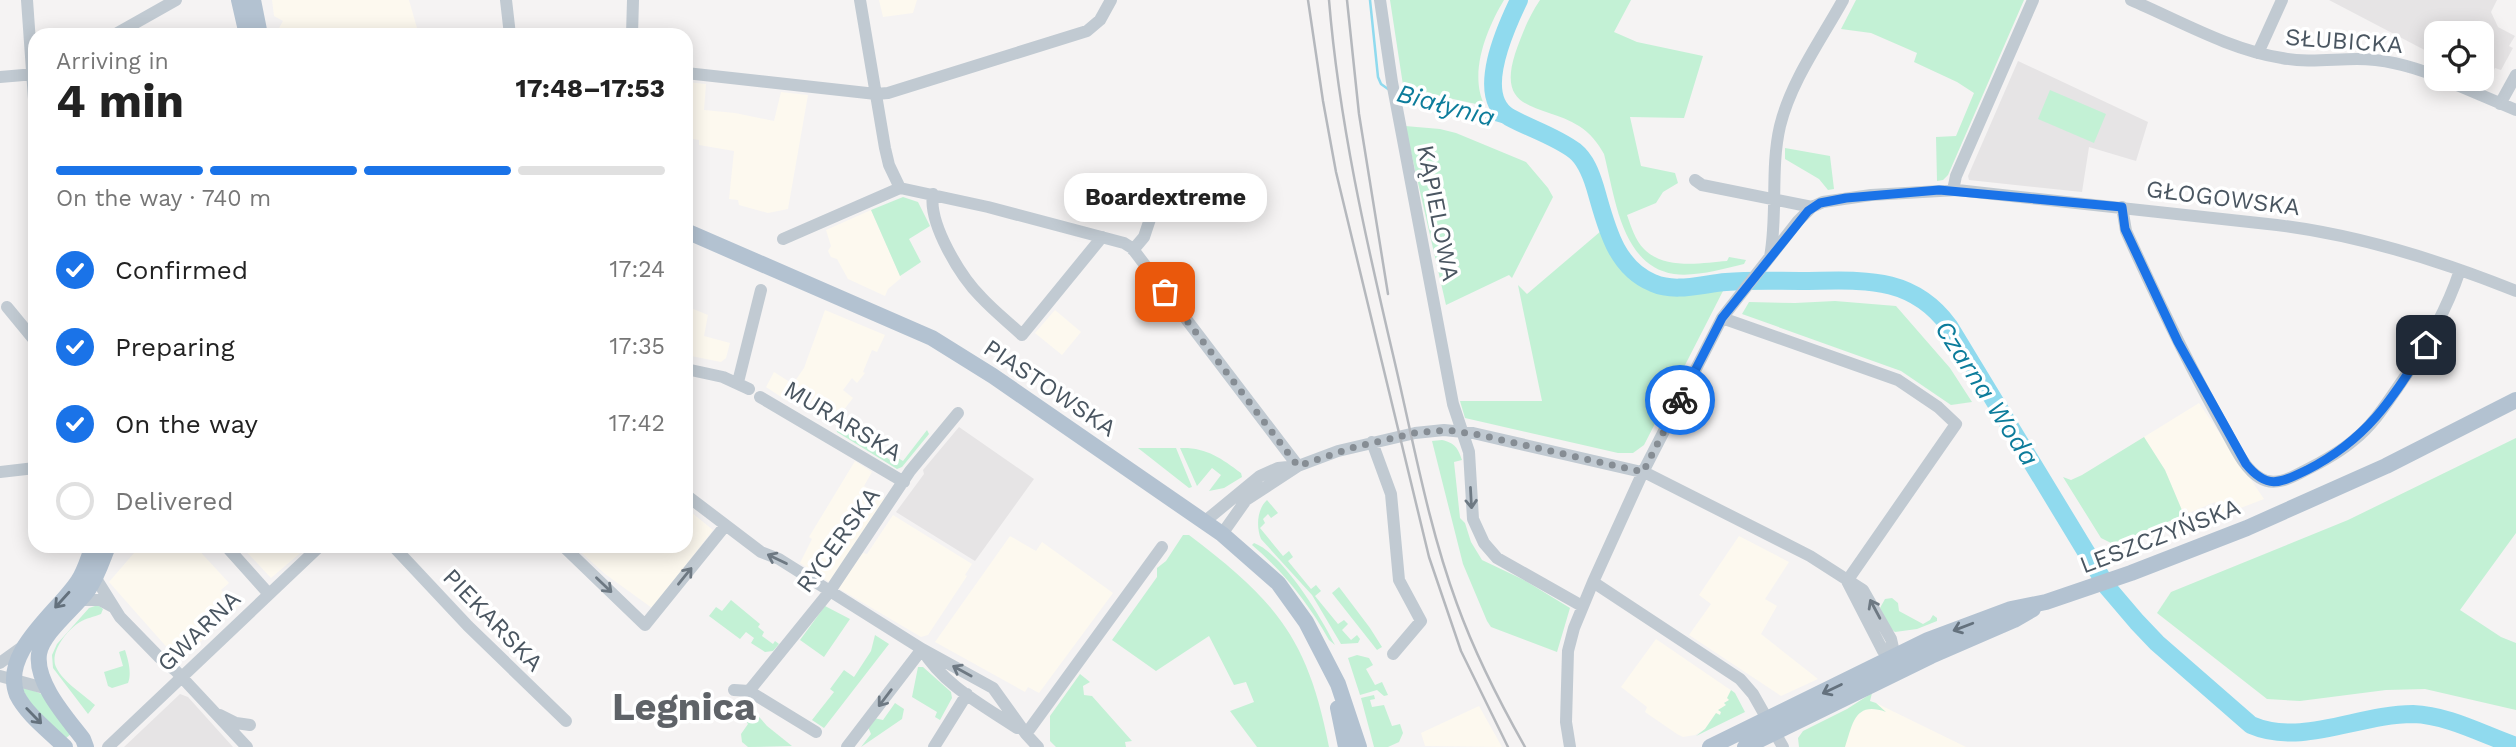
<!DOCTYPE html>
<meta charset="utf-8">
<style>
:root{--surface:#fff;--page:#f6f6f6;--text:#222;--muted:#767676;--line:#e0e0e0;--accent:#1a73e8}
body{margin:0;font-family:"Work Sans",sans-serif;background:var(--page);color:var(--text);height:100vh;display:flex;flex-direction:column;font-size:26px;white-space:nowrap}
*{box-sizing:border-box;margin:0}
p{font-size:23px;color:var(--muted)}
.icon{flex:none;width:38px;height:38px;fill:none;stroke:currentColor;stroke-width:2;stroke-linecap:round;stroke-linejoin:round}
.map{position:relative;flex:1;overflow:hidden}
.drawer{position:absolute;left:28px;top:28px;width:665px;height:525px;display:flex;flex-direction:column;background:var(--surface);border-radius:21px;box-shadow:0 4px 18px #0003}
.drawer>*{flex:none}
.controls{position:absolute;left:2424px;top:21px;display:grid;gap:14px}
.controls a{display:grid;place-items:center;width:70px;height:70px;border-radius:14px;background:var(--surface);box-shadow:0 4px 18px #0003;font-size:35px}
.pin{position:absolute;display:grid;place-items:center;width:60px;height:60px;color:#fff;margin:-30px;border-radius:14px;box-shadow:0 4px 10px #0006}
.courier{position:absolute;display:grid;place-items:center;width:70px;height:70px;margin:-35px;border:5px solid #1a73e8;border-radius:50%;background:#fff;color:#222;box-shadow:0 2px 9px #0007}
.bubble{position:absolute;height:49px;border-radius:21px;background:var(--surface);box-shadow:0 4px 18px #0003;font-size:23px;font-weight:700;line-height:49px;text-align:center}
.summary em{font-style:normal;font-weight:700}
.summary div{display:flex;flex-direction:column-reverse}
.summary{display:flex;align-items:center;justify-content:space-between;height:119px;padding:0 28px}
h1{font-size:46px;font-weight:700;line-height:52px}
.bar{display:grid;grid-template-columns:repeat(4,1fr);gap:10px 7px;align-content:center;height:84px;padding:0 28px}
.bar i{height:9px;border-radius:5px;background:var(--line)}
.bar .selected{background:var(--accent)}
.bar p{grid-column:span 4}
ol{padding:0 28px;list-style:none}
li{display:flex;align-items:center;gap:21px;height:77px}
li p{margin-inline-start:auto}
li .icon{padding:7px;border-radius:50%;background:var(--accent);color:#fff;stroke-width:4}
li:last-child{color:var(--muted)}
li i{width:38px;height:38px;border:4px solid var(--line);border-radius:50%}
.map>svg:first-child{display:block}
</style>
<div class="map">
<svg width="2516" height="747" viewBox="0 0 2516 747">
<rect width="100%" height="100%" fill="#f5f3f3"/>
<path fill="#fdf9ef" d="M272,0H409L419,35H275L283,21L274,16Z
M879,0H917L913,13L883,17Z
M686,82L706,84L704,110L735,113L774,121L781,92L808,95L788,209L768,213L739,205L738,200L729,199L734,151L699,145V140L686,138Z
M871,210L901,278L888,289L885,296L848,279L837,259L831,257L828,251L831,246L826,230Z
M686,306L708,315L704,336L730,343L726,358L721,362L691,356L686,360Z
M825,310L885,335L877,352L872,350L863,372L865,373L857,383L852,378L843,390L853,398L839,416L823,405L821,407L810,399L812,396L798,386L787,401L766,387L774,372L793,384L804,368Z
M1055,310L1081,332L1062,355L1035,333Z
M2199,403L2264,499L2220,516L2215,502L2184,515L2165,470L2144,437Z
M855,461L872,472L864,486L885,499L829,582L800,563L812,539L809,537Z
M686,508L713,530L652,608L605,574L574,546H686Z
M893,515L972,564L965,575L967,576L928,635L921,637L838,588L863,553L867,554Z
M1010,536L1036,551L1042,542L1113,593L1039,693L1028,687L1025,692L935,642Z
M1739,536L1789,562L1765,599L1777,606L1761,634L1818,679L1781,696L1689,635L1711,604L1699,595Z
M140,546H195L229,583L221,590L239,605L199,643L189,634L171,652L109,582Z
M241,546H303L305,549L271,578Z
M1656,639L1732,691L1729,700L1724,703L1726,705L1719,710L1721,712L1719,715L1716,714L1705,729L1695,735L1683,737L1677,734L1645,712L1647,707L1621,687Z
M1876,703L1966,747H1806L1866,706Z
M1479,706L1502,747L1425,746L1421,733Z"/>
<path fill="#e6e4e5" d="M2329,0H2497L2491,12L2498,27L2515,36L2509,46L2513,48L2501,70L2495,68L2487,83L2479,79H2482V33H2436V56Z
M2018,61L2148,122L2136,161L2089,147L2082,192L1969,180L1968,176Z
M959,427L1034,479L975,561L896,512L924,474L923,470Z
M180,694L188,697L233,747H124Z"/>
<path fill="#c3f1d5" d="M1390,0H1504C1487,28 1468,74 1485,106L1412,90L1403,85Z
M1540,0H1631L1614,32L1637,42L1703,56L1684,118L1630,117L1641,166L1675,173L1678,183L1663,192L1656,203L1627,215C1631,226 1635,240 1644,249C1664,270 1702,263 1727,261L1729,257L1746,260L1744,264C1722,269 1696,277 1674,274C1621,266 1615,196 1604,154C1598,143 1590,133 1579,126C1544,104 1496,114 1515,54C1521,36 1529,16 1540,0Z
M1856,0H2024L1948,175L1943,180L1937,181L1936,137L1956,136L1974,93L1957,82L1914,62L1917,53L1871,33L1841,29Z
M2050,90L2106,114L2094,143L2038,119Z
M1405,126L1440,129L1456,133L1526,162L1548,188L1553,197L1512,278L1509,275L1446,305Z
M1785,148L1830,156L1834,189L1828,190L1819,179L1785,159Z
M903,197L918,202L930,226L909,239L921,262L900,276L871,210Z
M1601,231C1627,302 1659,292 1723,291L1644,445L1633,453H1618L1465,418L1460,401H1457H1542L1518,285L1527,294Z
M1835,301L1896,306L1950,368L1972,402L1951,405L1901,371L1742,314L1749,302L1795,303Z
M839,422L894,463L898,458L903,461L927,430L929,434L902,467L897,469L837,432L836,427Z
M2144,437L2165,470L2184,515L2122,541L2111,543L2101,538L2063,477L2071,480L2082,475Z
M2516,438V533L2460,610L2501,637L2516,643V710L2425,689L2386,690L2300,701L2267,699L2157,613L2171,592L2348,520Z
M1442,440C1455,443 1458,448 1462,460L1454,462L1460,518L1465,523L1471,542L1482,560L1524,580L1570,608L1557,652L1491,627L1487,621L1463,564L1432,441Z
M1138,448H1176L1192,487L1189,488Z
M1180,448C1206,447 1221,458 1241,473L1242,477L1224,488L1209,491L1221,475L1212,468L1197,486Z
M1267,500L1278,513L1271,518L1268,514L1263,519L1265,523L1260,528L1283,556L1289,551L1293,557L1288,561L1311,589L1316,585L1321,591L1315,596L1338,624L1344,620L1348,624L1342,630L1351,640L1357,635L1360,639L1358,643L1341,644L1312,595L1261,539C1256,527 1257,509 1267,500Z
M1183,535H1189C1276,601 1308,638 1329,747H1257L1230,711L1254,702L1246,682L1234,685L1209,636L1156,671L1112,640L1157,577V568L1166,561Z
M1254,543C1282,553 1322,618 1335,645L1329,640C1309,604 1284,572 1252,545Z
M1339,587L1370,628L1382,647L1377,650L1332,593Z
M1892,598L1898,603L1899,611L1923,624L1930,620L1933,615L1937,618V621L1917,629L1895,632L1889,627L1880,608L1885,599Z
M731,600L760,624L758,627L764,632L762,636L773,644L775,641L779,644L773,651L765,652L751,643L754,638L746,632L740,639L709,616L716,607L722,611Z
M98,605L103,609L101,614C94,617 86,618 80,622C68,629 49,652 56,667C63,682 83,694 95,705L88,714L53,668L52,655L57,644L89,608Z
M825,606L850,619L824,657L800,640Z
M875,635L889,644L824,728L812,720L834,692L830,689L844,670L854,677L871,651Z
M125,650C128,659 132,673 128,683L112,688L108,686L104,672L123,666L119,652Z
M1357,655L1369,658L1373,665L1366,669L1375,685L1382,682L1388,695L1384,696L1377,690L1360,695L1348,658Z
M918,667H923L951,692L952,698L940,720L935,717L937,712L912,697Z
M1080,674L1090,682L1083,686L1084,695L1092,696L1132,741L1125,742L1126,747H1056L1050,741V716Z
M20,685L44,695L72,733L65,739L32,706Z
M1731,690L1735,693L1745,712L1696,736L1705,729L1716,713L1720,715L1721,712L1718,710L1726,705L1724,703L1729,700L1727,698Z
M1872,693L1870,701L1876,703L1886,712C1855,701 1853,723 1845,747H1799L1798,738L1803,731L1847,709Z
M1374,695L1375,699L1370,700L1372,707L1384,705L1392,726L1400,724L1403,733L1399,742L1388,747H1374L1361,698Z
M895,703L904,709L902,719L861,747L871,734L868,727L874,718L883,720Z
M754,711L767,726L792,746L748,747L742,742L741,734L748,724L746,721Z"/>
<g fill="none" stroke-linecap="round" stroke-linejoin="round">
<path stroke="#90daee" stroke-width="2.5" d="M1370,0L1378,77L1381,84L1388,89
M1398,92L1503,122L1514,119"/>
<path stroke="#90daee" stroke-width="18" d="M1519,0C1506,27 1474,96 1509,117C1531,129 1555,136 1575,151C1586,160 1591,174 1595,187C1606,224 1614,267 1653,283C1675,293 1702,284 1726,282C1751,280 1775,281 1800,281C1858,281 1910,273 1949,326L2108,588L2137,622L2157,643L2251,725C2302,747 2359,714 2413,714C2448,715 2484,735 2516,746"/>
<path stroke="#c1cad2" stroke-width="12" d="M27,0L35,113
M506,0L510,35
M860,0L885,148L889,165L900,188
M1380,0L1392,82L1453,404L1469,452L1473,519L1484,543L1497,558L1582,606
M2131,0C2180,21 2230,50 2282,58C2307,63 2332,59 2357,59C2384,59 2411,66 2436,76
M114,35L176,0
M632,35L633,0
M2258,53L2282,0
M686,73L876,94L888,93L1087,31L1100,20L1111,0
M0,77L35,74
M2443,79L2516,110
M2500,104L2516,75
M1695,180L1702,185L1812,207
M1953,190L1956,176L2033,0
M933,194C928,224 961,277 981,297C994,311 1008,322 1022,335L1102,237
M2122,207L2126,231C2156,297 2187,362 2223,426C2233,443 2243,468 2260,478C2274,487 2291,478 2304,471C2322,462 2339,453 2354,440C2372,426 2385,406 2398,387C2424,350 2446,313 2460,270
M783,239L900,188L988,207L1124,243L1132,248L1298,466
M1133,250L1144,237L1153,210
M1770,257C1778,214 1770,169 1780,126C1791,81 1821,40 1843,0
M7,307L35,341
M1722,318L1898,380L1938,407L1956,424L1847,581
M686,369L723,377L749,389
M738,382L761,290
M760,397L904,482
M1372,442L1391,494L1399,580L1421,621L1393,654
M0,472L35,468
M686,495L761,552L779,559L922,649L993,688L1026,734L1038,747
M1204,522L1260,476L1278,468L1298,466
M1222,534L1246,500L1298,466L1338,451L1415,433L1444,430L1473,433L1646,473L1810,556L1863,590L1891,639L1894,652L1892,664
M226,546L268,593
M393,546L468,626L566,721
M563,546L645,625L725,526
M95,577L120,617L159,657L175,670L247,747
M1847,581L1883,651L1899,661
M1593,582L1740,679L1753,694L1783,747
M79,600H100L113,607
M922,649C942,684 984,706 1017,728
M0,663L22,647
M0,676L48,689
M734,690L749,691L816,732
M749,691L830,591L910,471L958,413
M220,715L236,723L250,725
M1026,734L1162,547
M108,747L320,546
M847,747L922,649
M934,747L967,694
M1570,747L1566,722L1568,651L1574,628L1593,582L1643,472L1722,318L1798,221L1812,207L1823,202L1871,195L1957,190L2277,225C2359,235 2439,260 2516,291"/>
<path stroke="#b3c2d1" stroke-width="16" d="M239,0L247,35
M253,0L260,35
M686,231L932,338L993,376L1222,534L1278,583L1306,622L1338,684L1359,747
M1338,708L1346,747
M65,747C49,731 27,715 17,695C0,652 58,612 78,581C85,571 88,558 93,546
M86,747L83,739C67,718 35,683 39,654C42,633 75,608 88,590C97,577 102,561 108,546
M1710,747L1928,640L2011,609L2046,602L2131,573L2247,528L2386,466L2516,400
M1745,747L1931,656L2014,620L2033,609"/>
<path stroke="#b5b8bd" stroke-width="2.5" d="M1308,0L1323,101L1336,172L1429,557L1461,651L1508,747
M1329,0C1339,122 1366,240 1394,359C1413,440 1428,525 1457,604C1475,654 1499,701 1525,747
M1347,0L1359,114L1388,294"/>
</g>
<defs><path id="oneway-shaft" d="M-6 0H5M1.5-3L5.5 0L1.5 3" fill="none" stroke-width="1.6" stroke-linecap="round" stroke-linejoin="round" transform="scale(1.75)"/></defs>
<g stroke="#6e7983">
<use href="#oneway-shaft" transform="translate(1471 498) rotate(87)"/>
<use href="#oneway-shaft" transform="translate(777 559) rotate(-154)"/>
<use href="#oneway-shaft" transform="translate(685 576) rotate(-51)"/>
<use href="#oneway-shaft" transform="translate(604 585) rotate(44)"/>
<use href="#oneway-shaft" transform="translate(1875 609) rotate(-118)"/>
<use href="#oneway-shaft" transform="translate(962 671) rotate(-151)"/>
<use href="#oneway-shaft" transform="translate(885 698) rotate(127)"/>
</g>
<g stroke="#64717d">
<use href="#oneway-shaft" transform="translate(62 600) rotate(132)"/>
<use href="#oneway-shaft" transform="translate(1963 627) rotate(159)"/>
<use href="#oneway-shaft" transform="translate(1832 689) rotate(154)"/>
<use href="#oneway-shaft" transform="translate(34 716) rotate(46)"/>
</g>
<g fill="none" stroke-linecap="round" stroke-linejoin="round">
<path stroke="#868d94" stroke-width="7" stroke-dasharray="0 12.6" d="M1165,292L1298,466L1355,447L1415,433L1447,430L1480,435L1643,472L1680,400"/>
<path stroke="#1a73e8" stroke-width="9" d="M1680,400L1722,318L1808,211L1820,203L1846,198L1939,190L2122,207L2125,229L2178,342L2246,464C2267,490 2280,483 2307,470C2366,440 2392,400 2426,345"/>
</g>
<g text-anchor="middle" stroke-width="7" stroke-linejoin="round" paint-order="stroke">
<g font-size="24" fill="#4a5661" stroke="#fff">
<text transform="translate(2344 41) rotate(4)" y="8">SŁUBICKA</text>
<text transform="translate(2223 198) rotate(7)" y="8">GŁOGOWSKA</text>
<text transform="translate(1438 213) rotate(79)" y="8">KĄPIELOWA</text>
<text transform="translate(1050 388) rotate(34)" y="8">PIASTOWSKA</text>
<text transform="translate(843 421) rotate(31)" y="8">MURARSKA</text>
<text transform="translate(2160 536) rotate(-21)" y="8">LESZCZYŃSKA</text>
<text transform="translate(838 540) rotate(-54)" y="8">RYCERSKA</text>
<text transform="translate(493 620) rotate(46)" y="8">PIEKARSKA</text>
<text transform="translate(199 631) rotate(-44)" y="8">GWARNA</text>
</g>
<g font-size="26" font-style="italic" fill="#0c7c9b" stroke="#fff">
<text transform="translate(1446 105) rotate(15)" y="9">Białynia</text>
<text transform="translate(1987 393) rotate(57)" y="9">Czarna Woda</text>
</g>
<g font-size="38" font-weight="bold" fill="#5f6368" stroke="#fff">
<text x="684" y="720">Legnica</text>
</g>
</g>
</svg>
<div class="controls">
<a><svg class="icon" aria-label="locate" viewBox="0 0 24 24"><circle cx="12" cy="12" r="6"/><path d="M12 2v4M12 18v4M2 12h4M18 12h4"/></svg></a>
</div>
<div class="pin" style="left:1165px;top:292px;background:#ea580c"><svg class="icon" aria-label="bag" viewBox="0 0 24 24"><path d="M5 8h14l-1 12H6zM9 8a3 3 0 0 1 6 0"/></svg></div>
<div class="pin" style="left:2426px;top:345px;background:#1f2937"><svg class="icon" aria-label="home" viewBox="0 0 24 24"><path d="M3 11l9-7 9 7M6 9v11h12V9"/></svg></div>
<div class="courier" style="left:1680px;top:400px"><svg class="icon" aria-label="bike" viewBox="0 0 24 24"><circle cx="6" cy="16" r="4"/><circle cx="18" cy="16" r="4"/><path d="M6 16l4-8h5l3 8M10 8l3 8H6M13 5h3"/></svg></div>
<div class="bubble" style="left:1064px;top:173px;width:203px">Boardextreme</div>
<section class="drawer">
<div class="summary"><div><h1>4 min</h1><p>Arriving in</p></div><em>17:48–17:53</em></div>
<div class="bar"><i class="selected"></i><i class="selected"></i><i class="selected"></i><i></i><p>On the way · 740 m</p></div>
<ol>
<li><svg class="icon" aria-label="check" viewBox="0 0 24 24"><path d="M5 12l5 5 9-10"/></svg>Confirmed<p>17:24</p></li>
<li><svg class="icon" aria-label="check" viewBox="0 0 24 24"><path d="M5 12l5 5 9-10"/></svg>Preparing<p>17:35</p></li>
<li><svg class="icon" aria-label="check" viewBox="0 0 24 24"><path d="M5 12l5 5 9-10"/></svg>On the way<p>17:42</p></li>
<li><i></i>Delivered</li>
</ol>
</section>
</div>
